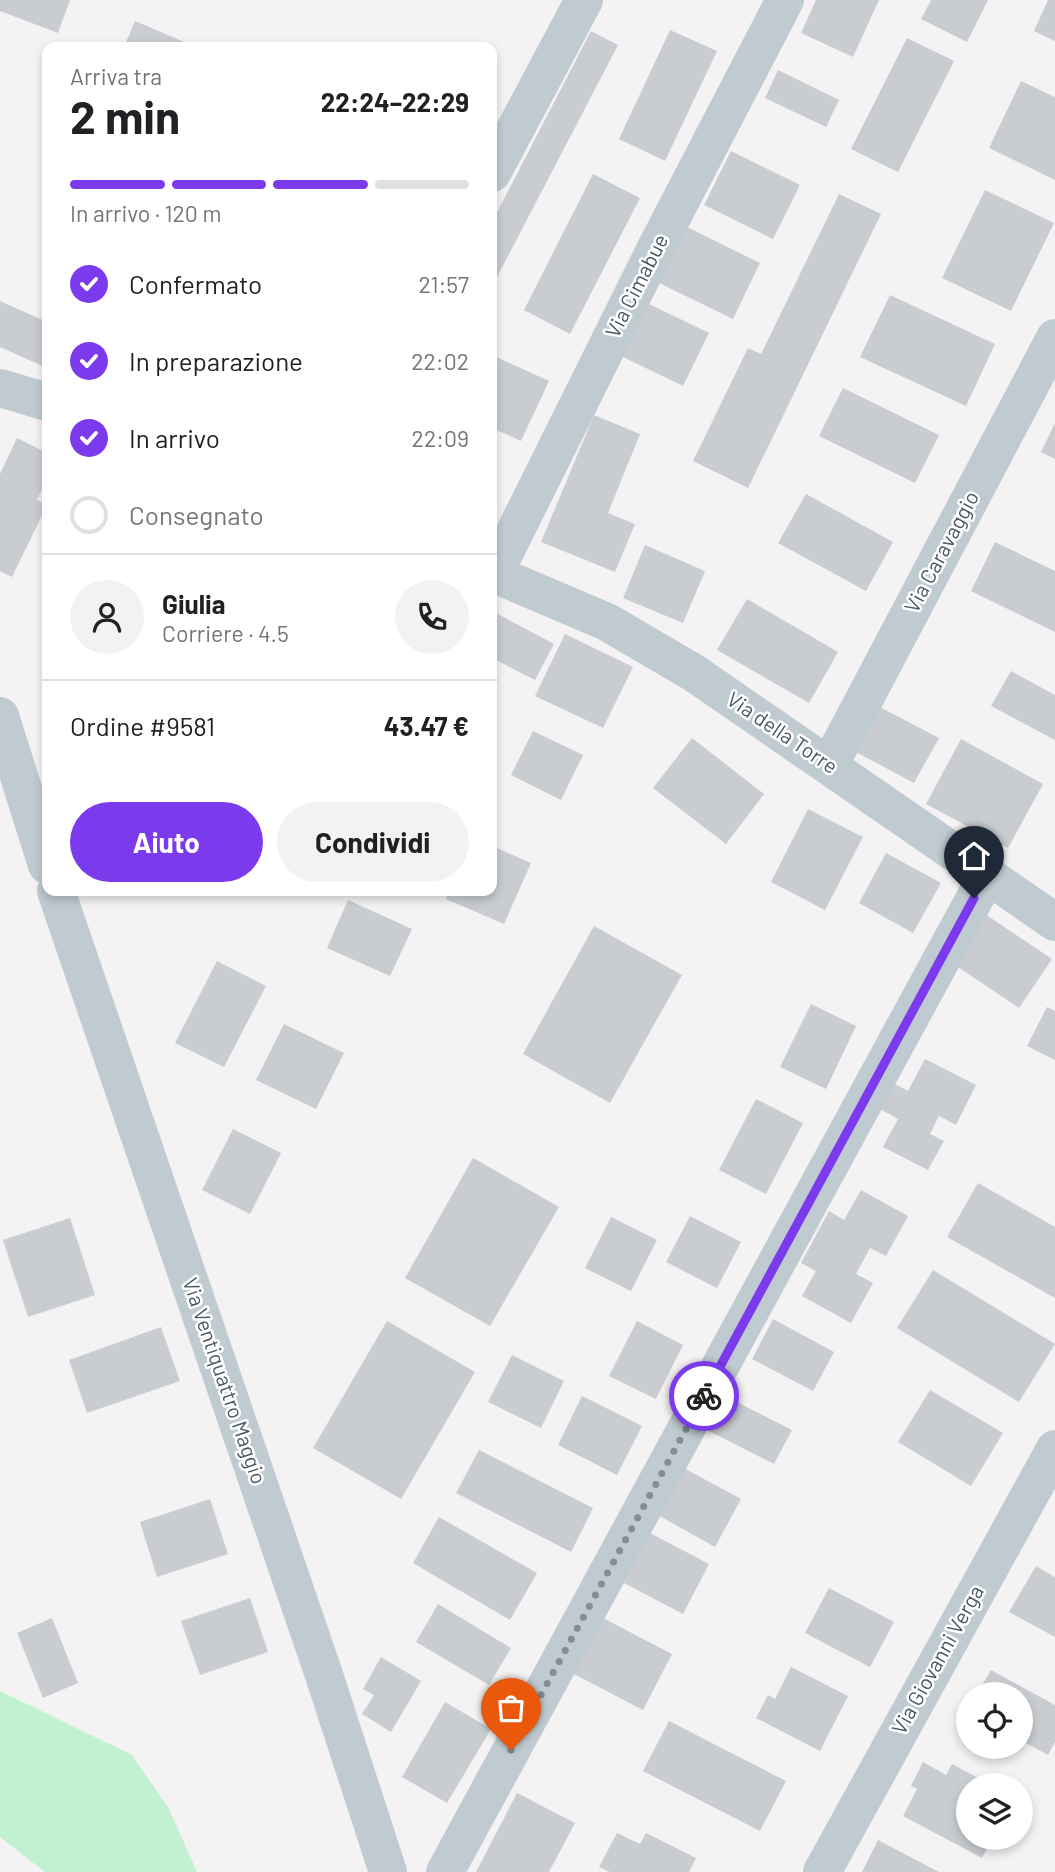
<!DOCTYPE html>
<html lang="it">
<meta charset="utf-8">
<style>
:root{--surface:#fff;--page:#f2f2f2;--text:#202124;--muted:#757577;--line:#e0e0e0;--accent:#7c3aed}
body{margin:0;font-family:Barlow,sans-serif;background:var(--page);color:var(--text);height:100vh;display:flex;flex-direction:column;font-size:26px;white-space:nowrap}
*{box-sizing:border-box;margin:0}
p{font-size:23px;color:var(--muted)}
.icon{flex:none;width:38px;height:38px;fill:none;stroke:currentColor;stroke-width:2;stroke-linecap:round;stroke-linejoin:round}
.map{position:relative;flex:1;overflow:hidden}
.side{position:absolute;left:42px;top:42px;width:455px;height:854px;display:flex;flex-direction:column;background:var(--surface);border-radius:14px;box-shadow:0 4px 10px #0003}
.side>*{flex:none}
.tools{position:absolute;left:956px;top:1682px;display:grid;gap:14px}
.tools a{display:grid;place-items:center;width:77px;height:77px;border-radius:50%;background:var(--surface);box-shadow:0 4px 10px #0003;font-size:35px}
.pin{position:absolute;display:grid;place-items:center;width:60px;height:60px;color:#fff;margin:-72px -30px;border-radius:50% 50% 50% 0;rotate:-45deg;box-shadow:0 0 7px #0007}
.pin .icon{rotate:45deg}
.courier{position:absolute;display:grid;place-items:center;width:70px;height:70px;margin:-35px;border:5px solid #7c3aed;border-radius:50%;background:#fff;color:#222;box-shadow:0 2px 9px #0007}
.summary em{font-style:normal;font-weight:700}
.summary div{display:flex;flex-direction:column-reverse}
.summary{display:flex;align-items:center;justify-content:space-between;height:119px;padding:0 28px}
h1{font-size:46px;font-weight:700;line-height:52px}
.bar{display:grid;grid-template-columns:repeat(4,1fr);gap:10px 7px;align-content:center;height:84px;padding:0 28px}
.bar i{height:9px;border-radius:5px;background:var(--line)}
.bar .active{background:var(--accent)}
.bar p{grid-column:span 4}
.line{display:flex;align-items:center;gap:18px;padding:0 28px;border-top:2px solid var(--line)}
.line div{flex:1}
.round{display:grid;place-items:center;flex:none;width:74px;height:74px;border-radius:37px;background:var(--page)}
ol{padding:0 28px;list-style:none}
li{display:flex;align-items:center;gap:21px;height:77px}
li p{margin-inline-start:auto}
li .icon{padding:7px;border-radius:50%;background:var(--accent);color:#fff;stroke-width:4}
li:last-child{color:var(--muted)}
li i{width:38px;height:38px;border:4px solid var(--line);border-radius:50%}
.cta{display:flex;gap:14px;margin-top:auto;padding:14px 28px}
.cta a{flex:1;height:80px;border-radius:42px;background:var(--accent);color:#fff;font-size:28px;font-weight:700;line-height:80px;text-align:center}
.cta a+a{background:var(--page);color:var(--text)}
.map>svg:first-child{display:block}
</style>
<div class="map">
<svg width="1055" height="1872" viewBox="0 0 1055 1872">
<rect width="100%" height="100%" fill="#f4f2f2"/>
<path fill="#c1f1d0" d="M0,1691L132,1755L169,1809L197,1872H45L0,1837Z"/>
<path fill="#c9cdd1" d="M0,0H70L58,33L0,11Z
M816,0H879L853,57L801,33Z
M931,0H988L967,42L921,19Z
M1048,0H1055V41L1034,31Z
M135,21L196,47H124Z
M670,30L717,51L665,161L619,139Z
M591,31L618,45L496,279L492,277V222Z
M907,38L954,61L898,172L851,149Z
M778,70L839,100L826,127L765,98Z
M1021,81L1055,97V180L989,148Z
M731,151L800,185L773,239L704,205Z
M593,174L640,198L570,334L524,310Z
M985,190L1054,223L1011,311L942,278Z
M839,194L881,214L748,488L693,461L748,348L761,354Z
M687,227L760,263L733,319L659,283Z
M890,295L995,344L966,406L860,357Z
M0,301L47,322V368L0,347Z
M647,303L709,333L683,386L621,356Z
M492,355L549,381L521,441L492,428Z
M843,388L939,435L915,483L819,436Z
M594,415L640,434L608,513L635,524L615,572L541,542Z
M1055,423V459L1041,452Z
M17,438L47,453V478L37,500L47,505L12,577L0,571V474Z
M806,494L893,542L866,591L778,543Z
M995,542L1055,571V632L971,591Z
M645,545L705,571L683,623L623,598Z
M747,599L838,652L809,703L717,650Z
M492,611L554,644L535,680L492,658Z
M565,634L633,667L603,728L535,696Z
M1011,671L1055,695V740L991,706Z
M874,704L939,738L914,783L850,749Z
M533,731L583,755L561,800L511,775Z
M692,738L764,794L726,844L653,788Z
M961,739L1043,784L1008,848L926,804Z
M808,809L863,837L825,910L771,882Z
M492,846L531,863L504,924L446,899L450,891H492Z
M886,853L941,883L913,933L859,903Z
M348,900L412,929L390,976L327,948Z
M982,912L1052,959L1019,1008L949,961Z
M594,926L682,975L610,1103L523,1054Z
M217,961L266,986L224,1067L175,1043Z
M811,1004L856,1026L826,1089L780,1067Z
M1047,1007L1055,1011V1060L1027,1046Z
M284,1024L344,1053L316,1109L256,1080Z
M925,1059L976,1085L956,1125L939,1116L930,1134L944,1141L928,1170L883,1147L898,1119L880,1109L893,1083L908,1091Z
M756,1099L803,1123L766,1194L719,1170Z
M233,1129L281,1153L250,1214L202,1190Z
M473,1158L559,1207L490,1326L405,1278Z
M978,1183L1055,1227V1298L947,1237Z
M861,1190L908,1216L886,1256L870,1248L856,1274L873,1283L851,1323L802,1296L816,1271L801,1263L829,1211L844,1220Z
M690,1216L741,1242L717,1288L666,1262Z
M611,1217L657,1240L631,1291L585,1268Z
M70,1218L95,1295L28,1317L3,1240Z
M933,1270L1055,1344L1019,1402L897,1328Z
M773,1319L834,1352L813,1391L752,1359Z
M387,1321L475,1372L401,1499L313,1448Z
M637,1321L683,1345L656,1399L609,1376Z
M161,1327L180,1381L87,1413L69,1360Z
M512,1355L564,1381L541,1428L488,1402Z
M930,1390L1003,1433L971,1486L898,1442Z
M717,1392L792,1430L774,1464L699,1426Z
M582,1396L642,1426L617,1475L558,1445Z
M479,1450L593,1508L571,1552L456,1493Z
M682,1467L741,1499L715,1547L656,1514Z
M210,1499L228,1554L157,1577L140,1522Z
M439,1517L537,1573L510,1620L413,1563Z
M650,1533L709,1564L683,1614L624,1583Z
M1036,1566L1055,1577V1637L1009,1612Z
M829,1588L894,1622L870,1667L805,1633Z
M250,1598L268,1652L200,1675L181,1621Z
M438,1604L511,1648L489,1685L416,1642Z
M599,1616L672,1654L643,1710L570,1672Z
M52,1618L78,1683L43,1698L17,1633Z
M381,1657L421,1681L391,1732L362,1714L374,1695L363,1689Z
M791,1667L848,1696L820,1751L756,1718L768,1695L775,1699Z
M991,1670L1055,1705V1742L1048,1755L1020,1740V1694H977Z
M445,1702L491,1729L447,1803L402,1777Z
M669,1721L786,1781L760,1831L643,1771Z
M923,1762L946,1775L952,1764L991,1785H968V1838H993L982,1858L903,1816L917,1789L911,1786Z
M517,1793L575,1823L549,1872H476Z
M617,1833L640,1844L646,1833L696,1858L689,1872H610L599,1867Z
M878,1840L939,1872H862Z"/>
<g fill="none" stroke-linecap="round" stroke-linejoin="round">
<path stroke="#bfcad1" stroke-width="38" d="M492,173L584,0
M0,388L47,402
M492,573L607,622L694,673L1055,922
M494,574L656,248L785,0
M0,716L47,865
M829,766L1055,338
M56,891L324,1675L388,1872
M445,1872L988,874
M822,1872L1055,1449"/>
</g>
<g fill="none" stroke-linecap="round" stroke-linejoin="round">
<path stroke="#858d93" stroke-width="7" stroke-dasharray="0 12.6" d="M511,1750L704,1396"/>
<path stroke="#7c3aed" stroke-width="9" d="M704,1396L974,898"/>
</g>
<g text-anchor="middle" stroke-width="5" stroke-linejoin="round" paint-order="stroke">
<g font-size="21" fill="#495760" stroke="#fff">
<text transform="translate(637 286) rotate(-63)" y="7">Via Cimabue</text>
<text transform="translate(942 552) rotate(-62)" y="7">Via Caravaggio</text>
<text transform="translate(782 733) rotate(34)" y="7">Via della Torre</text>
<text transform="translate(224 1381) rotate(71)" y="7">Via Ventiquattro Maggio</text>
<text transform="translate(938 1660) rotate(-61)" y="7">Via Giovanni Verga</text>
</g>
</g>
</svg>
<div class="tools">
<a><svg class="icon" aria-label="locate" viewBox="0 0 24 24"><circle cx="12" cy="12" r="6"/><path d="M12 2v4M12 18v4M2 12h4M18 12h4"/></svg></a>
<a><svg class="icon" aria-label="layers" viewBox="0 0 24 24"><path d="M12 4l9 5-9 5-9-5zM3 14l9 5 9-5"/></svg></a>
</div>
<div class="pin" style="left:511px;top:1750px;background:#ea580c"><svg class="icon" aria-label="bag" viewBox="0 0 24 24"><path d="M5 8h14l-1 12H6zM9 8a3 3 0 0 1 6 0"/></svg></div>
<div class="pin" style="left:974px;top:898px;background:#1f2937"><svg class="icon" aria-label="home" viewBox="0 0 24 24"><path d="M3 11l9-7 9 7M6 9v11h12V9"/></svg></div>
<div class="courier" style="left:704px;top:1396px"><svg class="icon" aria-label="bike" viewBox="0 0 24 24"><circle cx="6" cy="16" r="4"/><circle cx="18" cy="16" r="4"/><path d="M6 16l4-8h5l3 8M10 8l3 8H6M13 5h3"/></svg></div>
<section class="side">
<div class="summary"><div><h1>2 min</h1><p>Arriva tra</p></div><em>22:24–22:29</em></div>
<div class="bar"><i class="active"></i><i class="active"></i><i class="active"></i><i></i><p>In arrivo · 120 m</p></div>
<ol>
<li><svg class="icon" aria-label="check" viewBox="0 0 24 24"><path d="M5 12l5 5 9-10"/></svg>Confermato<p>21:57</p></li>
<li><svg class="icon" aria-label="check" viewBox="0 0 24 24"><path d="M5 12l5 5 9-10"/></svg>In preparazione<p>22:02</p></li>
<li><svg class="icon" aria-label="check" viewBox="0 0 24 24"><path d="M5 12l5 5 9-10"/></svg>In arrivo<p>22:09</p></li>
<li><i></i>Consegnato</li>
</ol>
<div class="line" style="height:126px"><a class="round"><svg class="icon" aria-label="person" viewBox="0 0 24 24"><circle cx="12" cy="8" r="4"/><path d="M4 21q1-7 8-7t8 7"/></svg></a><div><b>Giulia</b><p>Corriere · 4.5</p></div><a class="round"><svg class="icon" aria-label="phone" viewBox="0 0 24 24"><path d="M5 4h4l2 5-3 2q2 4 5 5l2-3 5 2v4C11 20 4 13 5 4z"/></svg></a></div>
<div class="line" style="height:91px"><div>Ordine #9581</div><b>43.47 €</b></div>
<div class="cta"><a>Aiuto</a><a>Condividi</a></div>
</section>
</div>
